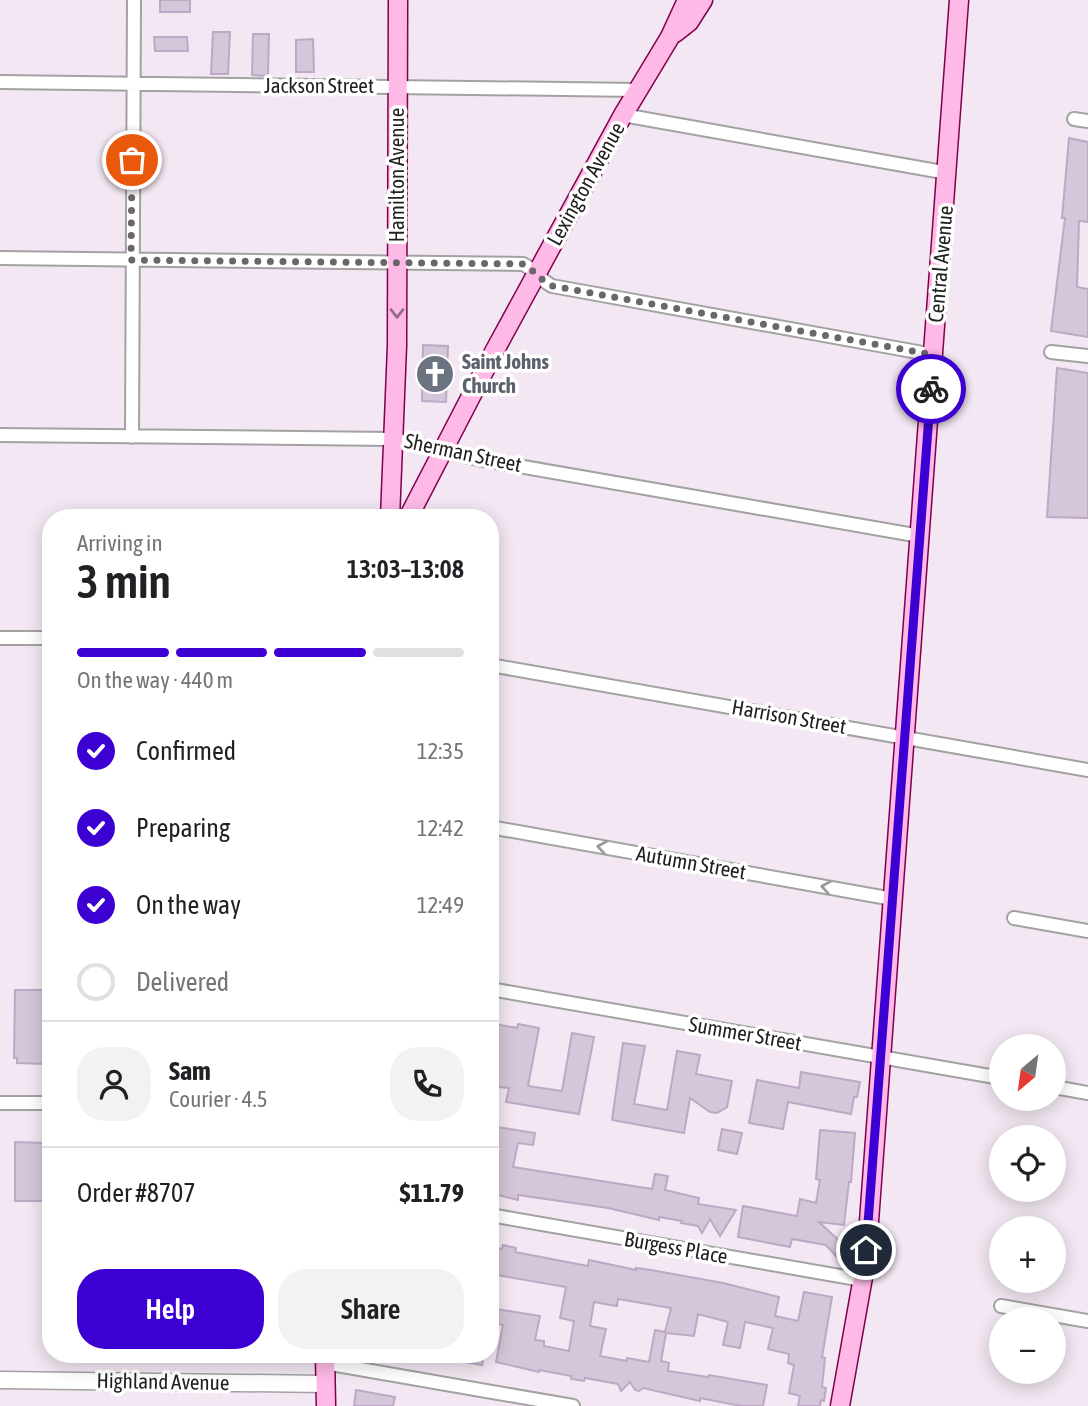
<!DOCTYPE html>
<meta charset="utf-8">
<style>
:root{--surface:#fff;--page:#f2f2f2;--text:#202124;--muted:#757577;--line:#e0e0e0;--accent:#3d00d2}
body{margin:0;font-family:"Asap Condensed",sans-serif;background:var(--page);color:var(--text);height:100vh;display:flex;flex-direction:column;font-size:26px;white-space:nowrap}
*{box-sizing:border-box;margin:0}
p{font-size:23px;color:var(--muted)}
.icon{flex:none;width:38px;height:38px;fill:none;stroke:currentColor;stroke-width:2;stroke-linecap:round;stroke-linejoin:round}
.map{position:relative;flex:1;overflow:hidden}
.drawer{position:absolute;left:42px;top:509px;width:457px;height:854px;display:flex;flex-direction:column;background:var(--surface);border-radius:28px;box-shadow:0 4px 18px #0003}
.drawer>*{flex:none}
.needle{width:46px;rotate:209deg}
.fabs{position:absolute;left:989px;top:1034px;display:grid;gap:14px}
.fabs a{display:grid;place-items:center;width:77px;height:77px;border-radius:50%;background:var(--surface);box-shadow:0 4px 18px #0003;font-size:35px}
.pin{position:absolute;display:grid;place-items:center;width:60px;height:60px;color:#fff;margin:-30px;border:4px solid #fff;border-radius:50%;box-shadow:0 2px 7px #0007}
.courier{position:absolute;display:grid;place-items:center;width:70px;height:70px;margin:-35px;border:5px solid #3d00d2;border-radius:50%;background:#fff;color:#222;box-shadow:0 2px 9px #0007}
.overview em{font-style:normal;font-weight:600}
.overview div{display:flex;flex-direction:column-reverse}
.overview{display:flex;align-items:center;justify-content:space-between;height:119px;padding:0 35px}
h1{font-size:46px;font-weight:600;line-height:52px}
.bar{display:grid;grid-template-columns:repeat(4,1fr);gap:10px 7px;align-content:center;height:84px;padding:0 35px}
.bar i{height:9px;border-radius:5px;background:var(--line)}
.bar .selected{background:var(--accent)}
.bar p{grid-column:span 4}
.line{display:flex;align-items:center;gap:18px;padding:0 35px;border-top:2px solid var(--line)}
.line div{flex:1}
.round{display:grid;place-items:center;flex:none;width:74px;height:74px;border-radius:28px;background:var(--page)}
ol{padding:0 35px;list-style:none}
li{display:flex;align-items:center;gap:21px;height:77px}
li p{margin-inline-start:auto}
li .icon{padding:7px;border-radius:50%;background:var(--accent);color:#fff;stroke-width:4}
li:last-child{color:var(--muted)}
li i{width:38px;height:38px;border:4px solid var(--line);border-radius:50%}
.primary-button{display:flex;gap:14px;margin-top:auto;padding:14px 35px}
.primary-button a{flex:1;height:80px;border-radius:28px;background:var(--accent);color:#fff;font-size:28px;font-weight:600;line-height:80px;text-align:center}
.primary-button a+a{background:var(--page);color:var(--text)}
.map>svg:first-child{display:block}
</style>
<div class="map">
<svg width="1088" height="1406" viewBox="0 0 1088 1406">
<rect width="100%" height="100%" fill="#f2e7f2"/>
<path fill="#d4c7d9" stroke="#bda8c5" stroke-width="2" fill-rule="evenodd" d="M160,0H190V12H160Z
M213,32H230L228,74H211Z
M253,34H269L268,76L252,75Z
M154,37H187L188,51H155Z
M313,39L314,72H296V40Z
M1069,138L1088,142V222L1079,221L1077,287L1088,289V337L1051,331L1065,218H1062Z
M423,345L448,346L446,402L422,401Z
M1057,368L1088,373V518L1047,517Z
M15,990H51L49,1058H46V1064L17,1063V1058H14Z
M490,1023L517,1028L518,1024L539,1028L528,1086L562,1091L572,1033L594,1037L579,1114L506,1102L509,1088L490,1086Z
M623,1043L645,1046L634,1104L667,1110L677,1051L700,1055L696,1074L732,1081L727,1107L717,1113L710,1112L690,1098L684,1133L612,1120Z
M801,1072L860,1082L857,1097H854L851,1114L788,1102L783,1129L749,1123L757,1080L799,1088Z
M490,1126L535,1133L533,1145L518,1143L513,1167L652,1189L655,1174L668,1176L665,1190L699,1198L698,1204L736,1210L720,1236L710,1219L702,1233L698,1226L681,1223L682,1221L659,1217V1220L608,1208L518,1195V1200L490,1193Z
M722,1129L742,1133L737,1154L718,1150Z
M820,1130L855,1133L851,1182H849L844,1225L819,1222L845,1246L836,1256L826,1245L792,1239L790,1247L738,1237L743,1206L797,1216L800,1199L816,1203L820,1180L816,1179Z
M15,1142L45,1143L44,1201H15Z
M503,1245L516,1248L515,1252L588,1266L589,1260L636,1270V1268L651,1270L723,1283L779,1297L775,1316L798,1321L804,1292L832,1297L822,1357L825,1358L822,1387L826,1388L824,1401L821,1400L820,1406H798L800,1396L789,1393L794,1365L788,1363L789,1354L768,1349L773,1328L745,1322L740,1348L723,1345L728,1322L698,1314L694,1336L666,1333L661,1361L669,1363L668,1371L708,1377L709,1375L767,1385L763,1406H741L700,1398V1401L643,1388L639,1391L635,1390L630,1382L621,1391L618,1384L585,1378L584,1381L571,1379V1376L539,1370V1372L496,1362L503,1325L490,1322V1308L540,1316L535,1340L544,1341V1346L569,1351L574,1321L560,1318L566,1287L497,1275L498,1273L490,1271V1247L502,1249ZM618,1299L671,1308L665,1332L655,1330L649,1362L627,1358V1361L600,1356L606,1329L590,1326L594,1302L617,1306Z
M453,1354H484L482,1365L453,1360Z
M356,1390L395,1397L393,1406H354Z"/>
<g fill="none" stroke-linecap="round" stroke-linejoin="round">
<defs>
<path id="minor" d="M0,82L638,90
M623,115L948,173
M1074,119L1088,121
M0,258L523,264C534,269 540,280 552,286L934,355
M1051,352L1088,356
M0,435L393,439L478,459L920,536
M132,437L134,0
M0,638H51
M490,665L1088,770
M490,827L893,899
M1014,918L1088,931
M490,989L1001,1078
M1054,1087L1088,1093
M0,1103H51
M490,1215L863,1280
M1001,1306L1088,1321
M325,1363L573,1406"/>
<path id="tertiary" d="M0,1380L326,1384"/>
<path id="secondary" d="M675,33L689,22L703,0
M390,518L397,346L398,0
M408,518L495,350L623,115L670,37L687,0
M325,1354L326,1406
M840,1406L865,1266L868,1235L959,0"/>
</defs>
<use href="#minor" stroke="#a2a2a2" stroke-width="16"/>
<use href="#tertiary" stroke="#a2a2a2" stroke-width="19"/>
<use href="#secondary" stroke="#80004d" stroke-width="21"/>
<use href="#minor" stroke="#fff" stroke-width="12"/>
<use href="#tertiary" stroke="#fff" stroke-width="16"/>
<use href="#secondary" stroke="#feb9e7" stroke-width="18"/>
</g>
<defs><path id="oneway-chevron" d="M-2-3.5L2.5 0L-2 3.5" fill="none" stroke-width="1.6" stroke-linecap="round" stroke-linejoin="round" transform="scale(1.75)"/></defs>
<use stroke="#906d84" href="#oneway-chevron" transform="translate(397 313) rotate(90)"/>
<g stroke="#9b9b9b">
<use href="#oneway-chevron" transform="translate(602 847) rotate(-170)"/>
<use href="#oneway-chevron" transform="translate(826 887) rotate(-170)"/>
</g>
<g fill="none" stroke-linecap="round" stroke-linejoin="round">
<path stroke="#6a666a" stroke-width="7" stroke-dasharray="0 12.6" d="M132,160L131,260L523,264C534,270 540,280 552,286L934,355L931,389"/>
<path stroke="#3d00d2" stroke-width="9" d="M866,1250L931,389"/>
</g>
<defs>
<symbol id="church-disc" viewBox="-11 -11 22 22"><circle r="9.5" fill="#6b7280" stroke="#fff"/><path d="M-1.2-6h2.4v3.5h3.3v2.4h-3.3V6h-2.4V-.1h-3.3v-2.4h3.3Z" fill="#fff"/></symbol>
</defs>
<g fill-rule="evenodd">
<use href="#church-disc" x="413" y="352" width="44" height="44"/>
</g>
<g text-anchor="middle" stroke-width="7" stroke-linejoin="round" paint-order="stroke">
<g font-size="21" fill="#212121" stroke="#fff">
<text x="319" y="93">Jackson Street</text>
<text transform="translate(397 175) rotate(-90)" y="7">Hamilton Avenue</text>
<text transform="translate(586 184) rotate(-61)" y="7">Lexington Avenue</text>
<text transform="translate(941 264) rotate(-85)" y="7">Central Avenue</text>
<text transform="translate(463 453) rotate(12)" y="7">Sherman Street</text>
<text transform="translate(789 717) rotate(10)" y="7">Harrison Street</text>
<text transform="translate(691 863) rotate(10)" y="7">Autumn Street</text>
<text transform="translate(745 1034) rotate(10)" y="7">Summer Street</text>
<text transform="translate(676 1248) rotate(10)" y="7">Burgess Place</text>
<text transform="translate(163 1382) rotate(1)" y="7">Highland Avenue</text>
</g>
<g font-size="21" font-weight="bold" fill="#5b616d" stroke="#fff" text-anchor="start">
<text x="462" y="369">Saint Johns<tspan x="462" dy="24">Church</tspan></text>
</g>
</g>
</svg>
<div class="fabs">
<a><svg class="needle" viewBox="-14 -14 28 28"><path d="M0-13l5 13h-10z" fill="#e53935"/><path d="M0 13l5-13h-10z" fill="#757577"/></svg></a>
<a><svg class="icon" aria-label="locate" viewBox="0 0 24 24"><circle cx="12" cy="12" r="6"/><path d="M12 2v4M12 18v4M2 12h4M18 12h4"/></svg></a>
<a>+</a>
<a>−</a>
</div>
<div class="pin" style="left:132px;top:160px;background:#ea580c"><svg class="icon" aria-label="bag" viewBox="0 0 24 24"><path d="M5 8h14l-1 12H6zM9 8a3 3 0 0 1 6 0"/></svg></div>
<div class="pin" style="left:866px;top:1250px;background:#1f2937"><svg class="icon" aria-label="home" viewBox="0 0 24 24"><path d="M3 11l9-7 9 7M6 9v11h12V9"/></svg></div>
<div class="courier" style="left:931px;top:389px"><svg class="icon" aria-label="bike" viewBox="0 0 24 24"><circle cx="6" cy="16" r="4"/><circle cx="18" cy="16" r="4"/><path d="M6 16l4-8h5l3 8M10 8l3 8H6M13 5h3"/></svg></div>
<section class="drawer">
<div class="overview"><div><h1>3 min</h1><p>Arriving in</p></div><em>13:03–13:08</em></div>
<div class="bar"><i class="selected"></i><i class="selected"></i><i class="selected"></i><i></i><p>On the way · 440 m</p></div>
<ol>
<li><svg class="icon" aria-label="check" viewBox="0 0 24 24"><path d="M5 12l5 5 9-10"/></svg>Confirmed<p>12:35</p></li>
<li><svg class="icon" aria-label="check" viewBox="0 0 24 24"><path d="M5 12l5 5 9-10"/></svg>Preparing<p>12:42</p></li>
<li><svg class="icon" aria-label="check" viewBox="0 0 24 24"><path d="M5 12l5 5 9-10"/></svg>On the way<p>12:49</p></li>
<li><i></i>Delivered</li>
</ol>
<div class="line" style="height:126px"><a class="round"><svg class="icon" aria-label="person" viewBox="0 0 24 24"><circle cx="12" cy="8" r="4"/><path d="M4 21q1-7 8-7t8 7"/></svg></a><div><b>Sam</b><p>Courier · 4.5</p></div><a class="round"><svg class="icon" aria-label="phone" viewBox="0 0 24 24"><path d="M5 4h4l2 5-3 2q2 4 5 5l2-3 5 2v4C11 20 4 13 5 4z"/></svg></a></div>
<div class="line" style="height:91px"><div>Order #8707</div><b>$11.79</b></div>
<div class="primary-button"><a>Help</a><a>Share</a></div>
</section>
</div>
